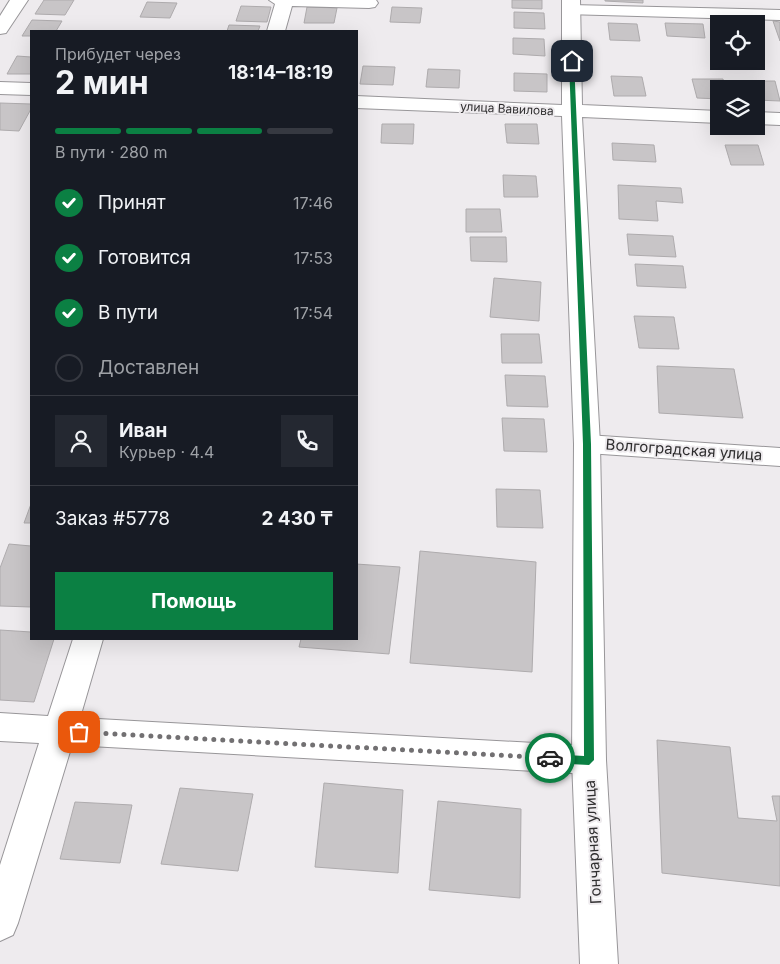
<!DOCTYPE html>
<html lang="ru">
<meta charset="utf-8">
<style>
:root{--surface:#171b24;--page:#242831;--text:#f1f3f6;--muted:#9ea1a6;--line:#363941;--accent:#0b8043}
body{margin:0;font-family:Inter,sans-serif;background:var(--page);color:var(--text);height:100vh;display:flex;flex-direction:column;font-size:19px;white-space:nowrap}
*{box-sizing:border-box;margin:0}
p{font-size:16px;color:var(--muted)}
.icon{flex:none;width:28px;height:28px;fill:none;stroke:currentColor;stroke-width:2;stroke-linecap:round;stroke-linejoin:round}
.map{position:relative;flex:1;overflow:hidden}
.drawer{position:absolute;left:30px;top:30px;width:328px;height:610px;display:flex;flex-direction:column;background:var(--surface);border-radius:0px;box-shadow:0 5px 20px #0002}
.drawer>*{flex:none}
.tools{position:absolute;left:710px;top:15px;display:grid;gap:10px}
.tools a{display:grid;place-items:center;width:55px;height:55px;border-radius:0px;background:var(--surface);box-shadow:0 5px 20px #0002;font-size:25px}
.pin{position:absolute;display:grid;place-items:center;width:42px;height:42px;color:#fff;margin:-21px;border-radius:10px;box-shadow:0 2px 8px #0006}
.courier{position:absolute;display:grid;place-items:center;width:50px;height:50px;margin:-25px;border:4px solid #0b8043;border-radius:50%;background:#fff;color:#222;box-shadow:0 1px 6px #0007}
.summary em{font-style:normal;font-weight:700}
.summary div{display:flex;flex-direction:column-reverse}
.summary{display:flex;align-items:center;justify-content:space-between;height:85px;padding:0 25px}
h1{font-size:32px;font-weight:700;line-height:38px}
.bar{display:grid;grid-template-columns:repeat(4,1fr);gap:8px 5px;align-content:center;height:60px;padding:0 25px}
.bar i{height:6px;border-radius:4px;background:var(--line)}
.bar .on{background:var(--accent)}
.bar p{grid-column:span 4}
.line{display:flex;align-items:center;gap:12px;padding:0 25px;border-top:1px solid var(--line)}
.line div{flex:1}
.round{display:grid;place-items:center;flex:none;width:52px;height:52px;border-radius:0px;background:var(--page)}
ol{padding:0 25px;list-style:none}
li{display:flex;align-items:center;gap:15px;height:55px}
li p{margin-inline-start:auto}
li .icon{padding:5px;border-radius:50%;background:var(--accent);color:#fff;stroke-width:4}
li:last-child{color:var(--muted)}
li i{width:28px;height:28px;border:2px solid var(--line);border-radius:50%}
.button{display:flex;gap:10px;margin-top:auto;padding:10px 25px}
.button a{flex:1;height:58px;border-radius:0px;background:var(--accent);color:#fff;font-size:20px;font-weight:700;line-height:58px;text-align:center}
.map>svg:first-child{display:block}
</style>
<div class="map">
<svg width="780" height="964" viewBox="0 0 780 964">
<rect width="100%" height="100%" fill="#eeebee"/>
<path fill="#c8c5c7" stroke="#aeabad" d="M44,0H74L65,15L35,14Z
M512,0H542V9L512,8Z
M643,0V3L605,1V0Z
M147,2L177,3L170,18L140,17Z
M241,6L271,7L267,22L236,21Z
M307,7L337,8L334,23H304Z
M392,7L422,8L420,23L390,22Z
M514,12L544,13L545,29L514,28Z
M32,20L62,21L56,31H31V36H22Z
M773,21L780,22V41Z
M608,23L637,24L640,41L610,40Z
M665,23L703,24L705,38L667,36Z
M229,25L260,26L258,31H227Z
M513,38L544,39L545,56L513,54Z
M17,56L31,57V74H7Z
M363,66L395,67L393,85L360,84Z
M428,69L460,70L459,88L426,87Z
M514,73L547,74V92L514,91Z
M611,76L642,77L646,96H614Z
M692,79H723L726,89H719V99L697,98Z
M744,81H775L780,101L756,100V89H747Z
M0,103L31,104V109L19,131L0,130Z
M382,124H414L413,144L381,143Z
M505,124H537L539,144L507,143Z
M612,143L654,145L656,162L613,160Z
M725,145H758L764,165H731Z
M503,175L536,176L538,197H504Z
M618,185L681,188L683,203L656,201L658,221L619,219Z
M466,209H500L502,232H466Z
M627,234L673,236L676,257L629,255Z
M470,237H506L507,262L471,261Z
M635,264L683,266L686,288L637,286Z
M494,278L541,282L539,321L490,317Z
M634,316L674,317L679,349L639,348Z
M501,334H539L542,363H502Z
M657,366L734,369L743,418L659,413Z
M505,375L545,376L548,407L507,406Z
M502,418L544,419L547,452L504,451Z
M496,489L540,490L543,528L497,527Z
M31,504V523H24Z
M9,544L31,546V607L0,606V568Z
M420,551L536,562L532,672L410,663Z
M356,564L400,567L389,654L299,647L301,639H356Z
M0,630L31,632V639H54L34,702L0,700Z
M657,740L730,747L738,818L777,821L772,796H780V886L662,873Z
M324,783L403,790L398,873L315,867Z
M180,788L253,794L238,871L161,864Z
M438,801L521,809L520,898L429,890Z
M75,802L132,805L120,863L60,859Z"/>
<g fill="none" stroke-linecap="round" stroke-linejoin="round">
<defs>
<path id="minor" d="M10,0H28L6,33L0,34V16Z
M269,0H376L378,3L375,7L369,8L292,6L285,31H267L275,4Z
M571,5L780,10V20L565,14L562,10L565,6Z
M587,435L780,448V466L587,453L578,450L574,444L578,438Z
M73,639H103L80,718L589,746L601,750L606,760L601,770L589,774L72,745L18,923L13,935L0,941V865L39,743L0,741V713L48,716Z"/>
<path id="tertiary" d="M562,0H580L582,105L719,111V123L582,117L600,444L606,760L618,964H580L572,760L574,444L562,116L356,108V96L562,105Z
M0,82L31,83V95L0,94Z
M756,112L780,113V125L756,124Z"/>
</defs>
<use href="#minor" stroke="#989699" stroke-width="2"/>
<use href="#tertiary" stroke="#989699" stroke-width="2"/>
<use href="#minor" fill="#fff" fill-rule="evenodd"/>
<use href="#tertiary" fill="#fff" fill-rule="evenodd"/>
</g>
<path fill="#0b8043" d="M572,59L574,61L591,444L594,760L589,765L550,763L545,758L550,754L584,756L583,444L569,61Z"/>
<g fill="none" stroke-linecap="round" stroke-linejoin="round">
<path stroke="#727072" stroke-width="5" stroke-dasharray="0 9" d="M79,732L550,758"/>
</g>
<g text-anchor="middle" stroke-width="4" stroke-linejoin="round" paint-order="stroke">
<g font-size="12" fill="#2f2e2f" stroke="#eeebee">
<text transform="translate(507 109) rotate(3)" y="4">улица Вавилова</text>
</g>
<g font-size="15" fill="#2f2e2f" stroke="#eeebee">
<text transform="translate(684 450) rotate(4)" y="5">Волгоградская улица</text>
<text transform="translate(593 842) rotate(-93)" y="5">Гончарная улица</text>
</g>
</g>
</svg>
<div class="tools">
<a><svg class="icon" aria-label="locate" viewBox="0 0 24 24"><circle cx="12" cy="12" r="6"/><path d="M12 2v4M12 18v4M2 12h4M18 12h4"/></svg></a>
<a><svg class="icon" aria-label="layers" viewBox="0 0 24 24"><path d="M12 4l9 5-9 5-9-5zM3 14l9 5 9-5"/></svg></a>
</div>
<div class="pin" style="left:79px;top:732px;background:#ea580c"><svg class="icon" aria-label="bag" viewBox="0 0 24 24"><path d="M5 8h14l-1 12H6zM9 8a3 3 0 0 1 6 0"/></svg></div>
<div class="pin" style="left:572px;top:61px;background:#1f2937"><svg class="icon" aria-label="home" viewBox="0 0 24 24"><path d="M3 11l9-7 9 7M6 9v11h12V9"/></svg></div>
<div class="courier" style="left:550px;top:758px"><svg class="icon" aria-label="car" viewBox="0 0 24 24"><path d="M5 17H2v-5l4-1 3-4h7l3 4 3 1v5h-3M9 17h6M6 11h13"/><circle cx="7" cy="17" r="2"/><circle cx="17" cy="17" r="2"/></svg></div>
<section class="drawer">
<div class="summary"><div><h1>2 мин</h1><p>Прибудет через</p></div><em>18:14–18:19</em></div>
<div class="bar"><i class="on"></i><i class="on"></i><i class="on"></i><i></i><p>В пути · 280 m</p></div>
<ol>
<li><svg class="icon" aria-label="check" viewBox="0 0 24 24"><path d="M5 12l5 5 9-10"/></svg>Принят<p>17:46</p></li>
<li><svg class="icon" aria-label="check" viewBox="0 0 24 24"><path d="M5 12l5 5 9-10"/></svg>Готовится<p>17:53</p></li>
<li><svg class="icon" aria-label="check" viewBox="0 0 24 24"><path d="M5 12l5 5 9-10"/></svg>В пути<p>17:54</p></li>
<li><i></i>Доставлен</li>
</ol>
<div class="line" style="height:90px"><a class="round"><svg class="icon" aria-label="person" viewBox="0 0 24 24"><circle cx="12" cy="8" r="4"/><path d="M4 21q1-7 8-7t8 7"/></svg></a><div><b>Иван</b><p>Курьер · 4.4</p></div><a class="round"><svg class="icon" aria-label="phone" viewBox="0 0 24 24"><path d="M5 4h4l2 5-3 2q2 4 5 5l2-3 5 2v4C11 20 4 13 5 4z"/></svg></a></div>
<div class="line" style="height:65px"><div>Заказ #5778</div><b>2 430 ₸</b></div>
<div class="button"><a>Помощь</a></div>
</section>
</div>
